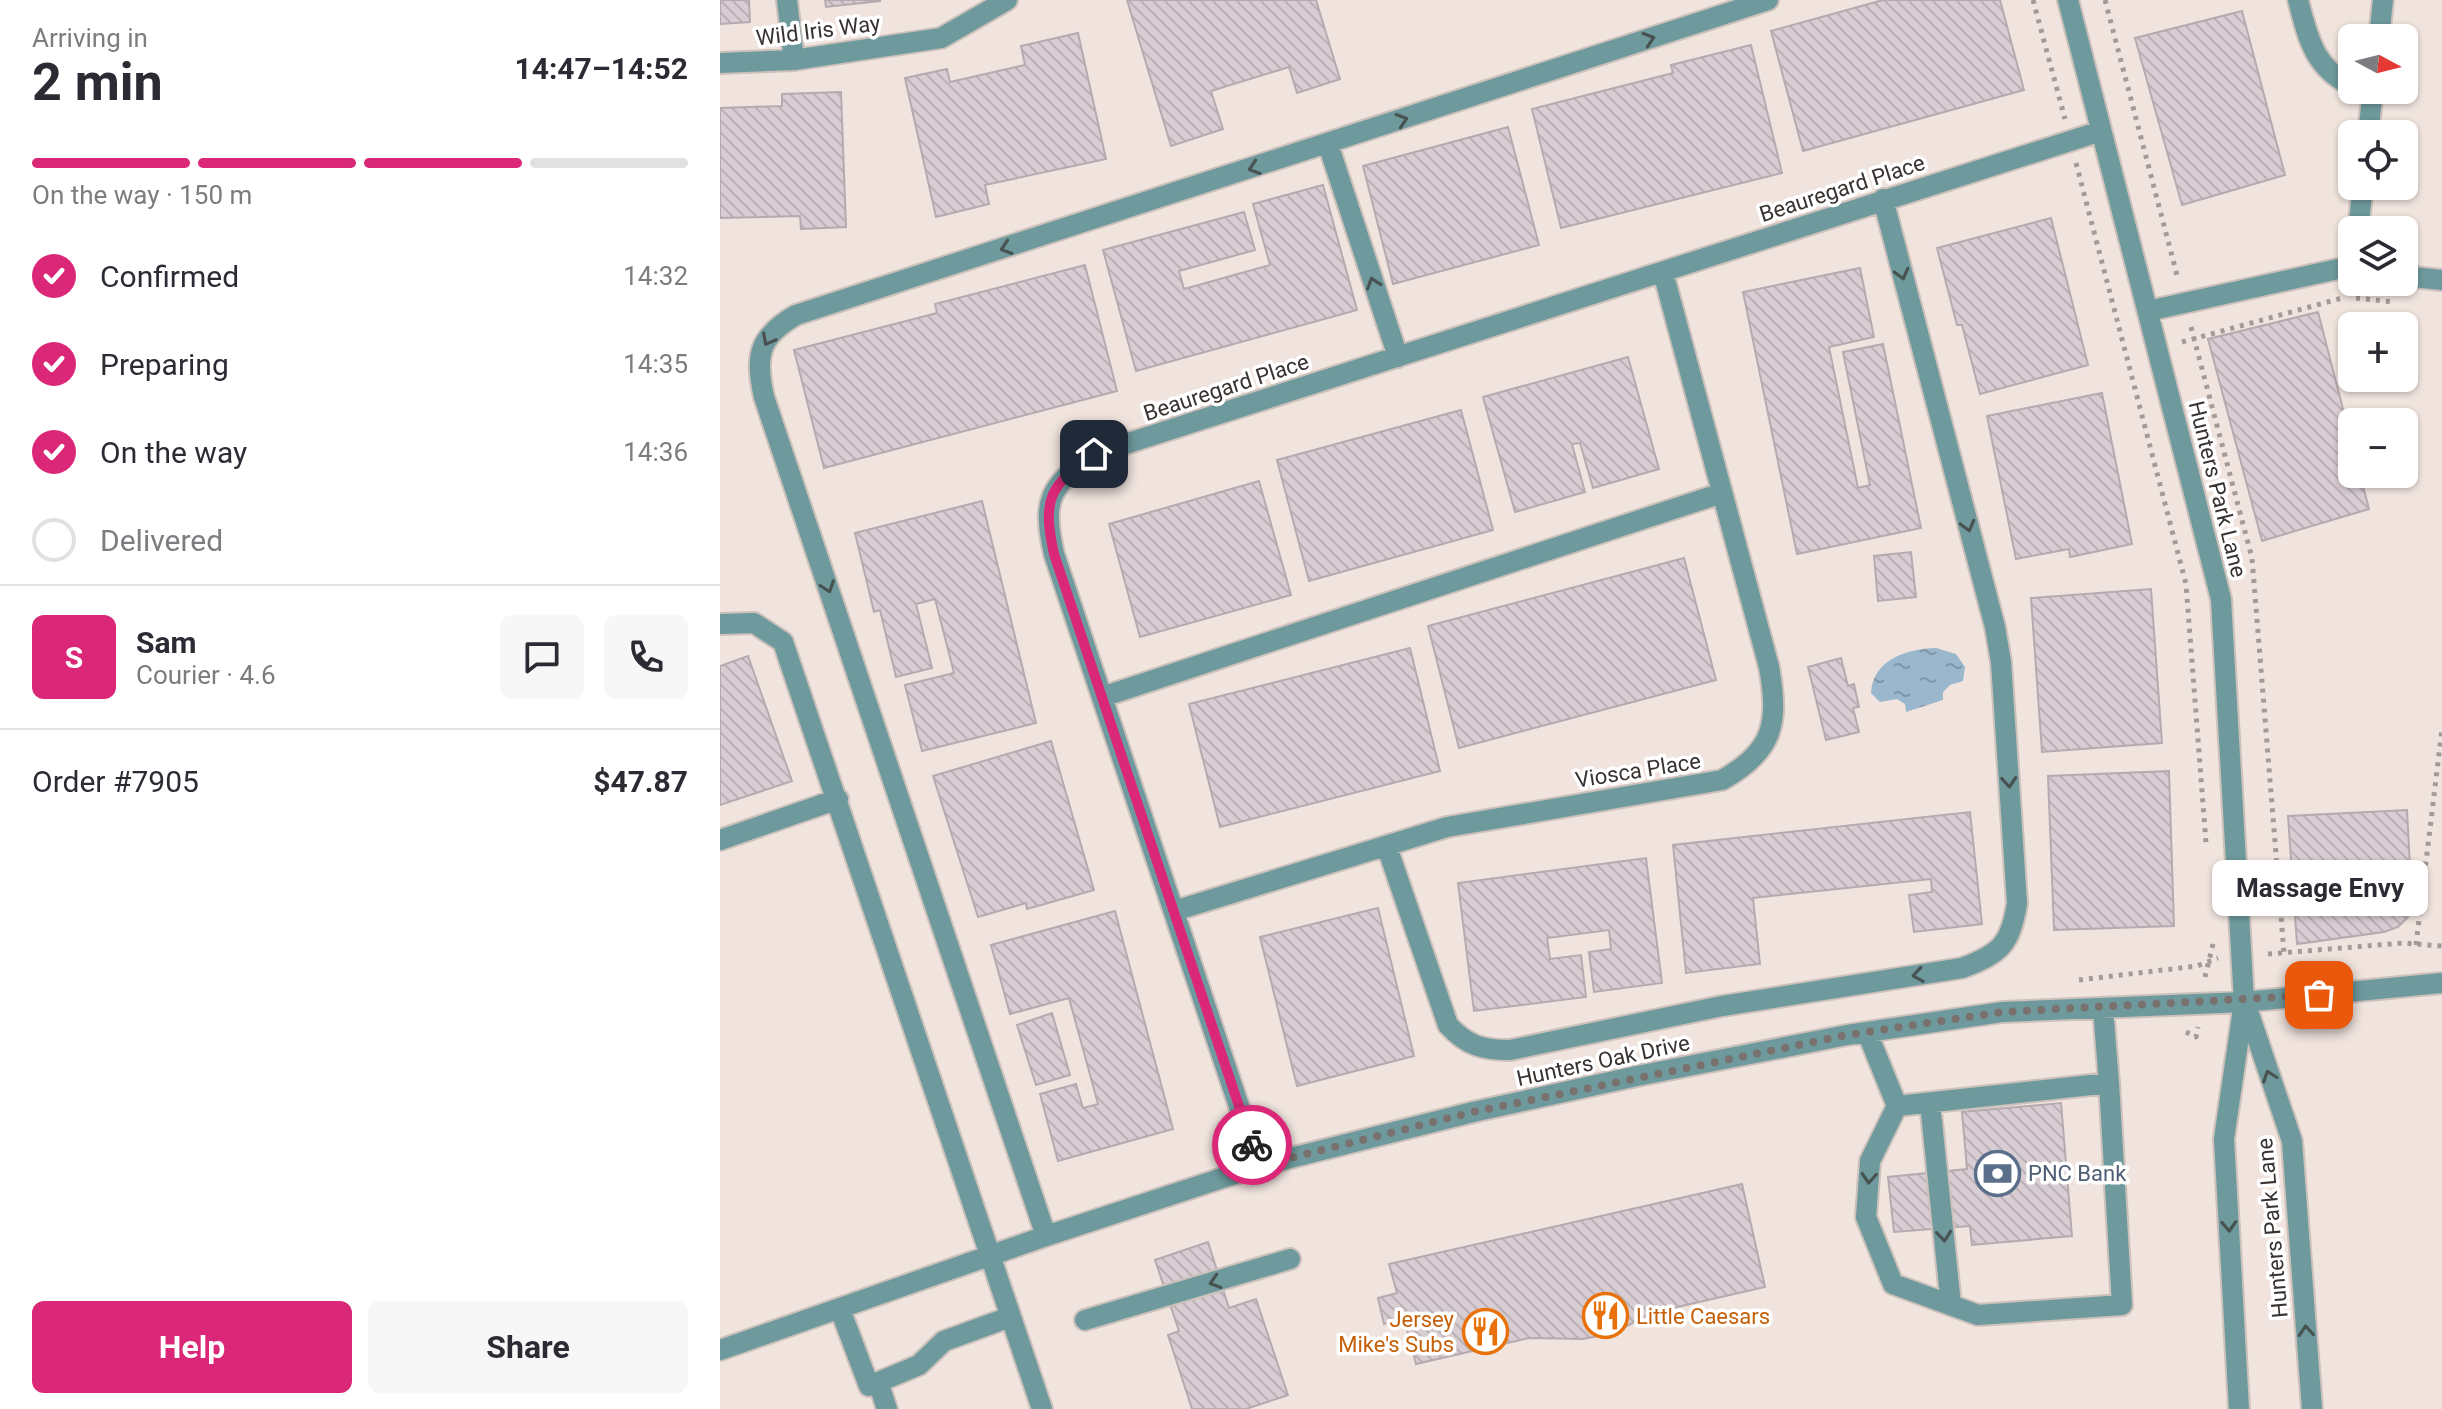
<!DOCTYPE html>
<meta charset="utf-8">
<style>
:root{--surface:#fff;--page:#f7f7f7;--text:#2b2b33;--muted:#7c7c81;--line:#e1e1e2;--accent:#db2777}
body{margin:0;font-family:Roboto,sans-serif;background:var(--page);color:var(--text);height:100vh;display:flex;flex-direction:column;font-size:30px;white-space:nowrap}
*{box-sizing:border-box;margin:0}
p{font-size:26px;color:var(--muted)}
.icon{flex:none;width:44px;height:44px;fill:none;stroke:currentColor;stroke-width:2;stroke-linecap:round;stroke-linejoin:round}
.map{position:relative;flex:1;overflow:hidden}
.sheet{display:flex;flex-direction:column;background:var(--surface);width:720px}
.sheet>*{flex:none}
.needle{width:52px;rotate:97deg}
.fabs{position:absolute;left:1618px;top:24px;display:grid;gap:16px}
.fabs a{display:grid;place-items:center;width:80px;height:80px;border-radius:12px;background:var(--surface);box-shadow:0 2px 6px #0004;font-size:40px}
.pin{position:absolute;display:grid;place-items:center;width:68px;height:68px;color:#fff;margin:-34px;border-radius:16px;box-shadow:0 4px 12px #0006}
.courier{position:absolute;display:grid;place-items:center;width:80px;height:80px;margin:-40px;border:6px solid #db2777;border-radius:50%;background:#fff;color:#222;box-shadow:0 2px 10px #0007}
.bubble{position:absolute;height:56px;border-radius:12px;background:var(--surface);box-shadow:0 2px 6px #0004;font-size:26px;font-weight:700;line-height:56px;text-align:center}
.summary em{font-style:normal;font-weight:700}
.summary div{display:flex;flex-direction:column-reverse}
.summary{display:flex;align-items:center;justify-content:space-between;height:136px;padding:0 32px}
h1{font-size:52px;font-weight:700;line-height:60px}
.bar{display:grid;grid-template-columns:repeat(4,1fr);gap:12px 8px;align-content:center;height:96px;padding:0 32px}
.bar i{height:10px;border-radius:6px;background:var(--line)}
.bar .selected{background:var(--accent)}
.bar p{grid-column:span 4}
.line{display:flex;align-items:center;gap:20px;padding:0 32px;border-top:2px solid var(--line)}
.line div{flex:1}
.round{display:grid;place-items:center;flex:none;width:84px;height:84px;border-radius:12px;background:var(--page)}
ol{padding:0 32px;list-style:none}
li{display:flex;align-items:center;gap:24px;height:88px}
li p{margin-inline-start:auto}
li .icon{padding:8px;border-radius:50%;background:var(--accent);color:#fff;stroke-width:4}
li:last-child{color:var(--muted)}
li i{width:44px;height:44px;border:4px solid var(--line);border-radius:50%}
.cta{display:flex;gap:16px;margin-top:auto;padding:16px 32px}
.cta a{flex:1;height:92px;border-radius:12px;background:var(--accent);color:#fff;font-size:32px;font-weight:700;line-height:92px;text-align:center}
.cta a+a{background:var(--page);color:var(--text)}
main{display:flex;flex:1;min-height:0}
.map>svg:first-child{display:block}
</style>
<main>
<section class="sheet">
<div class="summary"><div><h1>2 min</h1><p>Arriving in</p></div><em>14:47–14:52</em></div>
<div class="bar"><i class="selected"></i><i class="selected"></i><i class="selected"></i><i></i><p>On the way · 150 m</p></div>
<ol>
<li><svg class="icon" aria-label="check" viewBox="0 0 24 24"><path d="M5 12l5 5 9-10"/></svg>Confirmed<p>14:32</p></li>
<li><svg class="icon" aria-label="check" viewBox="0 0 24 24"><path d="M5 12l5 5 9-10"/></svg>Preparing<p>14:35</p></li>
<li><svg class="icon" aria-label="check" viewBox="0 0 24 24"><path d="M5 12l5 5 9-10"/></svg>On the way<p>14:36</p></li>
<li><i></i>Delivered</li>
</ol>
<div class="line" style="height:144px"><b class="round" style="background:var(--accent);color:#fff">S</b><div><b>Sam</b><p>Courier · 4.6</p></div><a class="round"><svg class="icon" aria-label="chat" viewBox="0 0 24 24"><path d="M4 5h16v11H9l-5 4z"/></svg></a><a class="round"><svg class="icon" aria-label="phone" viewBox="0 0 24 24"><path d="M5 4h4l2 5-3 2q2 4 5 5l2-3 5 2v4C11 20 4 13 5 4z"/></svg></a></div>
<div class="line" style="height:104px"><div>Order #7905</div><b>$47.87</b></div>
<div class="cta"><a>Help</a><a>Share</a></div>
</section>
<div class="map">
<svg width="1722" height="1409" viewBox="0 0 1722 1409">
<defs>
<pattern id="water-ripples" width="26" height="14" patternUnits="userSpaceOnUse" patternTransform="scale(2)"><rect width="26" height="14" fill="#9ab7ce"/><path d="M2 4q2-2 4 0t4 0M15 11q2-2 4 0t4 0" fill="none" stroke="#7f95a8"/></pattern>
<pattern id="building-back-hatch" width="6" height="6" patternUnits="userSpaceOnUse" patternTransform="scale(2)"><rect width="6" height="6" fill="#d9cdd4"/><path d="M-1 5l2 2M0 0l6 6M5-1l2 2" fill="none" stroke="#bbb0b6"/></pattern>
</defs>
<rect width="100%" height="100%" fill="#f1e4de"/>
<path fill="url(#water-ripples)" d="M1216,648L1236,654L1245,667L1243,681L1230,685L1223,692V700L1186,712L1185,704L1177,699L1160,702L1151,693C1153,659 1187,649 1216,648Z"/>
<path fill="url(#building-back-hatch)" stroke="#b6aab1" stroke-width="2" d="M0,0H29L30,22L0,24Z
M105,0H160V1L106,7Z
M407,0H596L620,79L577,93L569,67L491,91L503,129L451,146Z
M1163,0H1280L1304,90L1083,151L1051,31Z
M1522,11L1565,175L1462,205L1415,38Z
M358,33L386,159L265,185L269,204L216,217L185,78L227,69L230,82L305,65L301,46Z
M1031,45L1062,173L841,228L812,109L953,73L951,65Z
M121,92L126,227L81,229L80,216L0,218V108L62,106V94Z
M788,127L819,245L673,284L643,166Z
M603,185L637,310L416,371L383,250L524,212L535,250L459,271L464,289L550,265L533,204Z
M1331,218L1368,365L1260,394L1242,325H1237L1217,248Z
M365,265L397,391L104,468L74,350L217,313L215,304Z
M1140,268L1154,337L1109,347L1138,488L1150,485L1123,352L1163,344L1201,528L1077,554L1023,292Z
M1598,312L1632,444V474H1640L1649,509L1542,541L1488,339Z
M908,357L939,469L873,488L860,443L852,444L865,492L795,512L763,397Z
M1382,393L1412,544L1350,557L1349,549L1296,559L1267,416Z
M741,410L773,530L589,581L557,460Z
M539,481L571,595L420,637L389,524Z
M262,501L316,723L202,751L185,685L234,673L215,599L196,604L212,668L176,677L160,610L154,612L135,533Z
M1191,552L1196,597L1158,601L1154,556Z
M964,558L996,680L739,748L708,626Z
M1431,589L1442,743L1322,752L1311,598Z
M690,648L720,771L500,827L469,704Z
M28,656L72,781L0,805V666Z
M1121,658L1128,686L1134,684L1139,707L1133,708L1139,732L1106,740L1088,667Z
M331,741L374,890L307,909L306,903L258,917L213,776Z
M1449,771L1454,926L1334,930L1328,776Z
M1687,810L1692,905L1688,917L1678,927L1664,932L1577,944L1568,816Z
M1250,812L1262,924L1194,932L1189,895L1212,892L1211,879L1033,898L1040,964L966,973L953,845Z
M926,858L942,983L874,992L869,952L891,949L889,930L827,938L830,959L861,955L866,997L754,1011L738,883Z
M658,908L694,1056L577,1086L540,937Z
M395,911L453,1129L338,1161L320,1094L356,1084L363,1108L378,1104L349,998L290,1014L271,945Z
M332,1013L350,1075L316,1085L297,1025Z
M1341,1103L1352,1236L1252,1245L1250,1226L1174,1232L1168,1177L1247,1169L1242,1112Z
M1022,1184L1045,1287L931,1313L894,1333L863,1339L809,1338L696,1364L684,1318L664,1324L658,1298L677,1293L669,1264Z
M488,1242L509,1308L536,1299L568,1395L526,1409H472L448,1335L459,1331L435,1260Z"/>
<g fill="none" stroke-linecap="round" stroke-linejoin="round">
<defs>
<path id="minor" d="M67,0L74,60
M1348,0L1501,599L1524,1002L1504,1139L1519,1409
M1578,0C1588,38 1594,68 1632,86
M1659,38L1663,0
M0,63L74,60L221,38L287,0
M1648,134L1653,90
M608,144L678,357
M1638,230L1643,186
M1684,276L1722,280
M1428,311L1618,269L1632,270
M0,624L34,623L63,642L322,1409
M382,697L1002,493
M0,840L118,799
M667,847L728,1025C747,1046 763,1050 790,1050L1002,1006L1242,968C1280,954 1291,944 1297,903L1281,662L1275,627L1163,199
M454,911L727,827L1002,780C1054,751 1059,723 1049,667L943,272
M1526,1005L1572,1141L1592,1409
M1147,1032L1177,1106L1389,1083L1383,1008
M1210,1103L1231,1305
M1177,1106L1150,1161L1146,1217L1173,1284L1258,1315L1402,1305L1389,1083
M539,1166L334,554C322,499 329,487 374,454L1381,131
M326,1236L44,397C35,356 38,337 76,315L1048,0
M120,1309L149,1386L199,1365L224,1341L290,1317
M365,1320L570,1259
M0,1350L326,1236L539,1166L753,1112L917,1076L1127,1035L1282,1012L1524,1002L1722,983
M158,1382L167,1409"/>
</defs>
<use href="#minor" stroke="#ccc1bb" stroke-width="24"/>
<path stroke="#a49b96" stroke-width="5" stroke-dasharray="4 6" stroke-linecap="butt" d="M1313,0L1345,119
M1385,0L1458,279
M1356,163L1466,584L1486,843
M1636,298L1674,302
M1471,327L1532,558L1564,953
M1462,342L1622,298
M1696,945L1722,729
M1548,954L1683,943L1722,946
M1485,977L1493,944
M1359,980L1477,966L1498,958
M1466,1032L1476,1037L1478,1027"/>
<use href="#minor" stroke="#6e9a9d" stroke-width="20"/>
</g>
<defs><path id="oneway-chevron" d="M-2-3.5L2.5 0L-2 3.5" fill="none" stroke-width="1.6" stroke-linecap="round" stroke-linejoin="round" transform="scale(2)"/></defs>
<g stroke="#485251">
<use href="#oneway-chevron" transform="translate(929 39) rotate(-18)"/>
<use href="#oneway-chevron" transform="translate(682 120) rotate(-18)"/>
<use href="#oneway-chevron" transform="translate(534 168) rotate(162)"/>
<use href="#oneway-chevron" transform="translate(286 248) rotate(162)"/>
<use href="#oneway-chevron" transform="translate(1182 274) rotate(75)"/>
<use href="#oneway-chevron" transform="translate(653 283) rotate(-108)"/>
<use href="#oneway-chevron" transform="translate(48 340) rotate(118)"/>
<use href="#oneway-chevron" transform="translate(1248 526) rotate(75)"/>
<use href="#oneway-chevron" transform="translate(108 587) rotate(71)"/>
<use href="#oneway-chevron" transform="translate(1289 782) rotate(86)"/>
<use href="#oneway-chevron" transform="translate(1198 975) rotate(171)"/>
<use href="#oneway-chevron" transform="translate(1549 1076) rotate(-109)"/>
<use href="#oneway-chevron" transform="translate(1149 1178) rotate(94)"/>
<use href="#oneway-chevron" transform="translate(1509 1226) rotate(87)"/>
<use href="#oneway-chevron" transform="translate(1224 1236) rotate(84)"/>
<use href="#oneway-chevron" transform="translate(495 1282) rotate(163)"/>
<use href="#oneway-chevron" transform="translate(1586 1331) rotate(-94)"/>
</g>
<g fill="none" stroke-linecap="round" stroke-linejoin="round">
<path stroke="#79716e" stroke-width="8" stroke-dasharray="0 14.4" d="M532,1145L539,1166L753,1112L1127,1035L1282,1012L1599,995"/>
<path stroke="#db2777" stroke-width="10" d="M374,454C329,486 322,499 334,554L532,1145"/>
</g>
<defs>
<symbol id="bank-ring" viewBox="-11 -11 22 22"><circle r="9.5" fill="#fff" stroke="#5c6f8a" stroke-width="1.5"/><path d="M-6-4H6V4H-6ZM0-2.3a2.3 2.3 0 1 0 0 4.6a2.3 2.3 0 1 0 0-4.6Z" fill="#5c6f8a"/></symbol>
<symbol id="restaurant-ring" viewBox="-11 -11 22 22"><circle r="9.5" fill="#fff" stroke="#e8710a" stroke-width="1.5"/><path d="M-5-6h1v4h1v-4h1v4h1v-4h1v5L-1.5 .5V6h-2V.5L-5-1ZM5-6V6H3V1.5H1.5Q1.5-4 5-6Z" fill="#e8710a"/></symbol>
</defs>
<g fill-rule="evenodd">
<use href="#bank-ring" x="1252" y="1148" width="51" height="51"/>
<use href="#restaurant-ring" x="860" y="1290" width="51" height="51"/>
<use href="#restaurant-ring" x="740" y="1306" width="51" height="51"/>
</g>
<g text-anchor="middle" stroke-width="7" stroke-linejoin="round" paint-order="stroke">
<g font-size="22" fill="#383331" stroke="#fff">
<text transform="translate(98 30) rotate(-7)" y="8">Wild Iris Way</text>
<text transform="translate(1122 188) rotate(-18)" y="8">Beauregard Place</text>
<text transform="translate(506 387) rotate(-18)" y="8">Beauregard Place</text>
<text transform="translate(1498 489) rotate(76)" y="8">Hunters Park Lane</text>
<text transform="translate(918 770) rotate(-9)" y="8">Viosca Place</text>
<text transform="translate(883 1060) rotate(-12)" y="8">Hunters Oak Drive</text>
<text transform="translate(1552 1228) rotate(-95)" y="8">Hunters Park Lane</text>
</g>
<g font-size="22" fill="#4e5e75" stroke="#fff" text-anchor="start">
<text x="1308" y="1181">PNC Bank</text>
</g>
<g font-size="22" fill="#c56008" stroke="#fff" text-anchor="start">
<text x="916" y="1324">Little Caesars</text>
<text x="734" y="1327" text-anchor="end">Jersey<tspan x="734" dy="25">Mike's Subs</tspan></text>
</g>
</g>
</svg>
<div class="fabs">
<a><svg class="needle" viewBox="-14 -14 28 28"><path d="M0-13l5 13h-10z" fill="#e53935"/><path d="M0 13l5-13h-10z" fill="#7c7c81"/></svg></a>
<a><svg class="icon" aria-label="locate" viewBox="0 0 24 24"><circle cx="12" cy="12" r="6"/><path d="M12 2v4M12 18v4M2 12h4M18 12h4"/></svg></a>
<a><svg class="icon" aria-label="layers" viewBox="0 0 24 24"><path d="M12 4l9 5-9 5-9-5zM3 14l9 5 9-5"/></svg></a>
<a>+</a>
<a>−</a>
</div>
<div class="pin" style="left:1599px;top:995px;background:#ea580c"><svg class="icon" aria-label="bag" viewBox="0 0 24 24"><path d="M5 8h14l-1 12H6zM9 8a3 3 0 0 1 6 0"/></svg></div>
<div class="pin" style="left:374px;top:454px;background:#1f2937"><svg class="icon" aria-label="home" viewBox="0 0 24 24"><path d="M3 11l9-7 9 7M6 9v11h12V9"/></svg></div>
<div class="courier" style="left:532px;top:1145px"><svg class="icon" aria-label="bike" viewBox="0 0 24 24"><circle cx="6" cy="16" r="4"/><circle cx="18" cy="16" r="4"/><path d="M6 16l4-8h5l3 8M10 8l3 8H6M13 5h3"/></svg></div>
<div class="bubble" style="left:1492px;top:860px;width:216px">Massage Envy</div>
</div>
</main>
